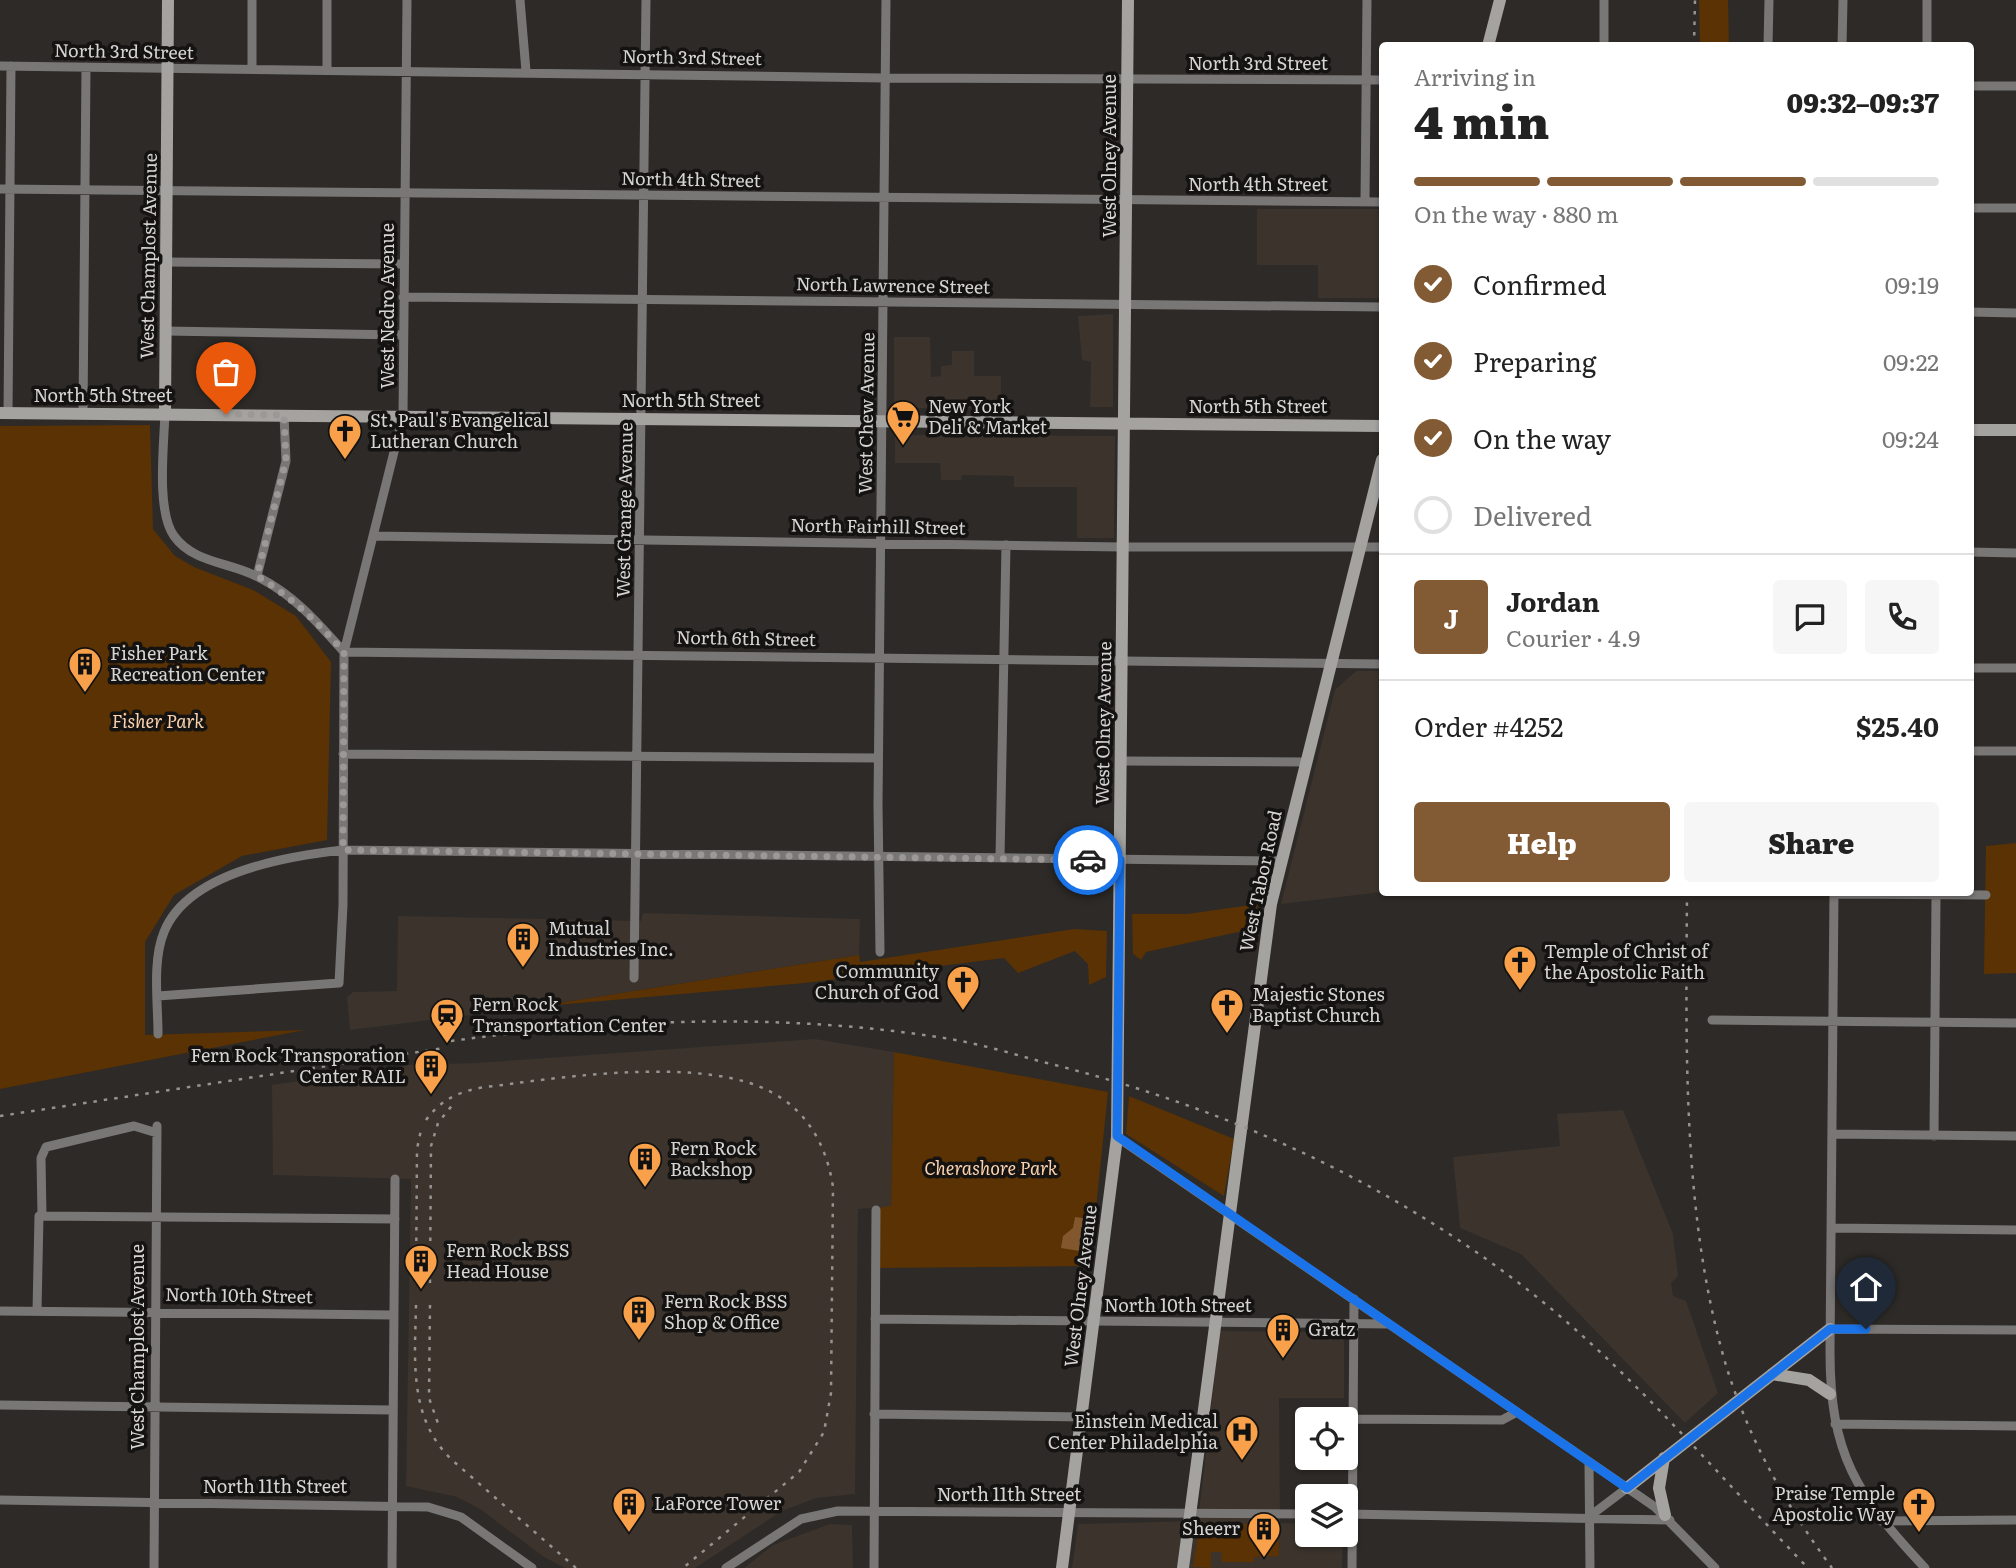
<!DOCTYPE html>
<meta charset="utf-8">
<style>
:root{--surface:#fff;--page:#f6f6f6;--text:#222;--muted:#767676;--line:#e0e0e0;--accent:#825b34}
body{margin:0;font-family:Literata,serif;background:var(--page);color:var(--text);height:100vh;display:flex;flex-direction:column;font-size:26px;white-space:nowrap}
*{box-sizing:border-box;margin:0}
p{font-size:23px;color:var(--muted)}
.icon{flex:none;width:38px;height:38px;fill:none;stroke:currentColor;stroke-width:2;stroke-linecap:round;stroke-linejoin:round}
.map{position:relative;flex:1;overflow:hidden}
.details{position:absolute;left:1379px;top:42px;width:595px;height:854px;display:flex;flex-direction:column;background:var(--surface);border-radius:7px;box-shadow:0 2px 5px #0004}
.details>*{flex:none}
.fabs{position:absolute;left:1295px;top:1407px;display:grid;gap:14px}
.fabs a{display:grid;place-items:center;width:63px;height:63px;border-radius:7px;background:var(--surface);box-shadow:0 2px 5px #0004;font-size:35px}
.pin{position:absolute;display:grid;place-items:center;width:60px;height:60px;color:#fff;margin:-72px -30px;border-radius:50% 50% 50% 0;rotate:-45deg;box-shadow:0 0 7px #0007}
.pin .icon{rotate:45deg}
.courier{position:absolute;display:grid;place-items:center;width:70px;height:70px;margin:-35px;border:5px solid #1a73e8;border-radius:50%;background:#fff;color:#222;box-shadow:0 2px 9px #0007}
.headline em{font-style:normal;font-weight:800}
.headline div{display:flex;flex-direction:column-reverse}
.headline{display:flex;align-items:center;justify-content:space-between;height:119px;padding:0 35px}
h1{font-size:46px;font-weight:800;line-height:52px}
.bar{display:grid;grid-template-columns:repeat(4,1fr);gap:10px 7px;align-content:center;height:84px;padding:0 35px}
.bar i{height:9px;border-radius:5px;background:var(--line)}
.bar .current{background:var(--accent)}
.bar p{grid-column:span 4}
.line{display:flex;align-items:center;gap:18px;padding:0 35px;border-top:2px solid var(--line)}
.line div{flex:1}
.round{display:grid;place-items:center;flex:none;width:74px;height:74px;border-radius:7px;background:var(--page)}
ol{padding:0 35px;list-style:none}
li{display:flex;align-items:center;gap:21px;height:77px}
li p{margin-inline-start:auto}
li .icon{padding:7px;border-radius:50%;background:var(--accent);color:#fff;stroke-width:4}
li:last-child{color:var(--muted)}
li i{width:38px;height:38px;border:4px solid var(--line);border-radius:50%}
.primary-button{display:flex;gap:14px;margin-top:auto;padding:14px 35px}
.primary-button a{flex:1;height:80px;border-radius:7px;background:var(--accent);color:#fff;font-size:28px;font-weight:800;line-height:80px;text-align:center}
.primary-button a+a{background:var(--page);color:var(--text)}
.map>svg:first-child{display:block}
</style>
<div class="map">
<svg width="2016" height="1568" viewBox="0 0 2016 1568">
<rect width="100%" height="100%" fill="#2d2a27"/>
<path fill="#3b332c" d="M1257,209H1382V298H1318V265H1257Z
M1113,314V407H1090L1091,362L1082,360L1078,316Z
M894,337H930L931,377L941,376V366L952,365V351H974V376H1001V408H894Z
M895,435L1115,436L1114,538H1077V487H1014V476L962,475L961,480H941L940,463H895Z
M1356,671H1382V892L1281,904L1335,690Z
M643,913L860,919L859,955L534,1007L350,1030L347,997L353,992L397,991L398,916L641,921Z
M815,1039L894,1052L891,1207L858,1209L855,1494L816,1498L782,1511L695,1568H565L544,1557L480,1509L457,1497L406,1486L411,1179L273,1175L272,1085L404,1065L477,1063Z
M1623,1110L1673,1234L1678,1276L1671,1283L1673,1296L1686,1301L1718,1393L1685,1423L1521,1254L1460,1228L1453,1157L1560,1146L1557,1114Z
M1220,1331L1344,1332V1398H1279L1280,1523L1307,1524V1535H1343L1342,1568H1072L1078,1524L1198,1521Z
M830,1524L852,1525L853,1568H744L773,1545Z"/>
<path fill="#5a3203" d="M1699,0H1728L1729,45H1700Z
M150,425L153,529L175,556L194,567L253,590L296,616L331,662L327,840L242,856L174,895L145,942V1035L305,1030L0,1089V426Z
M2016,843V973L1984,974L1986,846Z
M1258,904L1252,929L1146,952L1141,960L1133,954L1132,914H1187Z
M1074,929L1107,931L1106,977L1089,985L1088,964L1075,951L1018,973L1004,958L805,983L534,1007L859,955L860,962Z
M894,1052L1108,1092L1090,1266L878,1268L877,1208L891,1206Z
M1129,1096L1234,1139L1224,1196L1126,1134Z
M1200,1522L1278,1525L1279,1556L1254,1557V1562H1222L1221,1552H1211V1568L1193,1567Z"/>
<path fill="#82572d" d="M1075,1217L1090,1219L1086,1252L1061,1248L1063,1236L1073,1228Z"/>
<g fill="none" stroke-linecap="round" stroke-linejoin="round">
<path stroke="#797776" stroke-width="9" d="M520,0L526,71
M1604,46V0
M1768,46L1769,0
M1842,46L1843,0
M1927,46V0
M0,66L885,78L1382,80
M252,69V0
M327,70V0
M1970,86H2016
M0,189L1382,202
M1365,201L1367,0
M1970,208H2016
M167,262L403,264
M403,297L1382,307
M1970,312L2016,313
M165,331L402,335
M8,413L11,66
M165,413C164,444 156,511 174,536C194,564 232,562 260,578C295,596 318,623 344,652L1382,664
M83,414L86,67
M373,536L1123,547H1382
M1970,552L2016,553
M257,576L286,461L284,415
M1970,668H2016
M1970,751H2016
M343,754L878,758
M1121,761L1306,762
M1000,858L1006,545
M1834,892L1830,1351C1830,1455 1856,1494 1925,1568
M1834,894L1986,895
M880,952L878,805L886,0
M634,978L646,0
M158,996L339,983L343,905L344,652L403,416L407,0
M1712,1020L2016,1023
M158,1034C158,1003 152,961 164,932C188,872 288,856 343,850L1282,861
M1832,1134L2016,1136
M1934,1136L1936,897
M1117,1137L1655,1507L1715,1568
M42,1216L41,1158L46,1147L134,1126L157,1133
M1832,1228L2016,1230
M0,1311L393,1315
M37,1311L39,1216L395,1219
M875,1319L1389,1324
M1830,1329L2016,1330
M0,1405L393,1410
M874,1414L1082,1417
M1354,1419L1502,1420L1517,1412
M1835,1424L2016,1426
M1589,1462L1590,1568
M0,1500L428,1507L461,1517L532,1568
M1346,1514L1670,1520
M1590,1516L1627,1488
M1881,1521L2016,1520
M154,1568L157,1126
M392,1568L395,1179
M726,1568L801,1519L838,1511L1307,1514
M874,1568L876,1210
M1352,1568L1354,1299"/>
<path stroke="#a5a3a0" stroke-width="12" d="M1488,46L1500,0
M0,413L1382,426
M165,413L168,0
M1970,430H2016
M1772,1374L1809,1380L1830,1394
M1664,1458L1659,1488L1665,1515
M1627,1488L1830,1329
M1062,1568L1117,1137L1128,0
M1183,1568L1271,904L1382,460"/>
<path stroke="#969391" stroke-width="2.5" stroke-dasharray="3.5 7" stroke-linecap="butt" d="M1694,46L1695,0
M1687,892C1686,1045 1682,1214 1725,1362C1747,1436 1786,1506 1832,1568
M451,1041C614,1019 787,1012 950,1039C980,1044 1010,1053 1039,1061C1215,1104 1380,1176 1524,1287C1627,1366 1717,1474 1808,1568
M0,1116L444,1048
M426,1120C436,1106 449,1097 464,1092C481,1086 500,1086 517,1083C585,1074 711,1059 771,1092C808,1111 827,1147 833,1187L831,1393L824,1432L799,1472L683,1568
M416,1283L417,1149L421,1130
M430,1283L431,1146L438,1123L454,1103
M416,1305C415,1359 408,1418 452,1460L576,1568
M430,1305L429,1398L440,1429"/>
</g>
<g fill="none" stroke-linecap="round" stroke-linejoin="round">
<path stroke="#9b9896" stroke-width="7" stroke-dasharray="0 12.6" d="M226,414L284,415L286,460L257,576C292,597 317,622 344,652L343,850L1088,860"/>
<path stroke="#1a73e8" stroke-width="9" d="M1088,860H1120L1117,1136L1627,1488L1830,1329H1866"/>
</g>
<defs>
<symbol id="supermarket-pin" viewBox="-11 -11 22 30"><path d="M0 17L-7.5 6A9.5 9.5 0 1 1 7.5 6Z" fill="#f8a14a" stroke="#141312"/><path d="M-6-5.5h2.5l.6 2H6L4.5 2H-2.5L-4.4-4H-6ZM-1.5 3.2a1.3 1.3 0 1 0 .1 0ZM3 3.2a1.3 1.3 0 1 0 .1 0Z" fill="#111"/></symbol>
<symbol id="church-pin" viewBox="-11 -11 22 30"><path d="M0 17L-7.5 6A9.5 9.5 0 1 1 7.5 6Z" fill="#f8a14a" stroke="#141312"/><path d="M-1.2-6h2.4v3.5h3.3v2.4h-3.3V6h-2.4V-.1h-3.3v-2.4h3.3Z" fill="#111"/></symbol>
<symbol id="building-pin" viewBox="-11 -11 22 30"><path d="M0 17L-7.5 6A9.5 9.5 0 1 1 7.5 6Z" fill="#f8a14a" stroke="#141312"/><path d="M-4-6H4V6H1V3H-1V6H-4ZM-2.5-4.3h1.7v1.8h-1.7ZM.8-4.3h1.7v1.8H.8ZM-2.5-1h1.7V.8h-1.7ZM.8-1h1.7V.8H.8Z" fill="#111"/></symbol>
<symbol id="station-pin" viewBox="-11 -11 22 30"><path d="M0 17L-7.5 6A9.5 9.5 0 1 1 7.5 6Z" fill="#f8a14a" stroke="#141312"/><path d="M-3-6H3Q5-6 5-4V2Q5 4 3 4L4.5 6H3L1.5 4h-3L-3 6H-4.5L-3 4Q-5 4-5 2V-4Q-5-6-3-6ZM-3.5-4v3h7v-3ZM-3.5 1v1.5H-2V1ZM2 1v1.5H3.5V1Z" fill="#111"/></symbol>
<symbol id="hospital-pin" viewBox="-11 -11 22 30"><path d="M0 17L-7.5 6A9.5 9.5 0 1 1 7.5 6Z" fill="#f8a14a" stroke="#141312"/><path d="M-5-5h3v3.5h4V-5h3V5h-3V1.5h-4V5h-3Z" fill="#111"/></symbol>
</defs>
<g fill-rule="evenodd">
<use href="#supermarket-pin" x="884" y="398" width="38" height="52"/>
<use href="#church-pin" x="326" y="412" width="38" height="52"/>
<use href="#building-pin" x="66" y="645" width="38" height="52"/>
<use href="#building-pin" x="504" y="920" width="38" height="52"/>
<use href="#church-pin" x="1501" y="943" width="38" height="52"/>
<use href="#church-pin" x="944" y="963" width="38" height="52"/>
<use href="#church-pin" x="1208" y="986" width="38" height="52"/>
<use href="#station-pin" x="428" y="996" width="38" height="52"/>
<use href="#building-pin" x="412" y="1047" width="38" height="52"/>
<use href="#building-pin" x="626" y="1140" width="38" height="52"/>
<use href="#building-pin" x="402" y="1242" width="38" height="52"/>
<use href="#building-pin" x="620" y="1293" width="38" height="52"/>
<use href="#building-pin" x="1264" y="1311" width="38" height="52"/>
<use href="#hospital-pin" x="1223" y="1413" width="38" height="52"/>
<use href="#building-pin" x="610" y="1485" width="38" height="52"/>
<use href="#church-pin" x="1900" y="1485" width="38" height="52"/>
<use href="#building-pin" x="1245" y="1510" width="38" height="52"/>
</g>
<g text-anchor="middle" stroke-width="7" stroke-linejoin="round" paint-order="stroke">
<g font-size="18" fill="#d6d4d2" stroke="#141312">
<text transform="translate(124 52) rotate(1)" y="6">North 3rd Street</text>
<text transform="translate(692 58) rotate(1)" y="6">North 3rd Street</text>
<text x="1258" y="70">North 3rd Street</text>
<text transform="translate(1110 156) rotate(-90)" y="6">West Olney Avenue</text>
<text transform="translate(691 180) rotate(1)" y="6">North 4th Street</text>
<text x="1258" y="191">North 4th Street</text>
<text transform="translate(149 256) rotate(-89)" y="6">West Champlost Avenue</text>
<text transform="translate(893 286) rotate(1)" y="6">North Lawrence Street</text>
<text transform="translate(388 306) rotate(-90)" y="6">West Nedro Avenue</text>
<text x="103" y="402">North 5th Street</text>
<text x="691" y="407">North 5th Street</text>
<text x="1258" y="413">North 5th Street</text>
<text transform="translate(867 413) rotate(-89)" y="6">West Chew Avenue</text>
<text transform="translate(625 510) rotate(-89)" y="6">West Grange Avenue</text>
<text transform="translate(878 527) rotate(1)" y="6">North Fairhill Street</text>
<text transform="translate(746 639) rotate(1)" y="6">North 6th Street</text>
<text transform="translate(1104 723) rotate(-89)" y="6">West Olney Avenue</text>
<text transform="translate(1261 881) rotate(-78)" y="6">West Tabor Road</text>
<text transform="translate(1081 1286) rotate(-83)" y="6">West Olney Avenue</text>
<text transform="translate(239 1296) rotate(1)" y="6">North 10th Street</text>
<text x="1178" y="1312">North 10th Street</text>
<text transform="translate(138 1347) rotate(-90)" y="6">West Champlost Avenue</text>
<text x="275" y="1493">North 11th Street</text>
<text x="1009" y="1501">North 11th Street</text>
</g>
<g font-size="18" fill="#d6d4d2" stroke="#141312" text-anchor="start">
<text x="928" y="413">New York<tspan x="928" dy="21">Deli &amp; Market</tspan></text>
<text x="370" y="427">St. Paul's Evangelical<tspan x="370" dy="21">Lutheran Church</tspan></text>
<text x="110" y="660">Fisher Park<tspan x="110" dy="21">Recreation Center</tspan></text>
<text x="548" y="935">Mutual<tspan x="548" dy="21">Industries Inc.</tspan></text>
<text x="1544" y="958">Temple of Christ of<tspan x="1544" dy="21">the Apostolic Faith</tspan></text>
<text x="939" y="978" text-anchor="end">Community<tspan x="939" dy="21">Church of God</tspan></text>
<text x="1252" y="1001">Majestic Stones<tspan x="1252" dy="21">Baptist Church</tspan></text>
<text x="472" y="1011">Fern Rock<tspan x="472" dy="21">Transportation Center</tspan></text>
<text x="406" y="1062" text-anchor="end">Fern Rock Transporation<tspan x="406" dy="21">Center RAIL</tspan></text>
<text x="670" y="1155">Fern Rock<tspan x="670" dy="21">Backshop</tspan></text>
<text x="446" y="1257">Fern Rock BSS<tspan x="446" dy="21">Head House</tspan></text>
<text x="664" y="1308">Fern Rock BSS<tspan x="664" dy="21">Shop &amp; Office</tspan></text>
<text x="1308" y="1336">Gratz</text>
<text x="1218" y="1428" text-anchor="end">Einstein Medical<tspan x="1218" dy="21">Center Philadelphia</tspan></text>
<text x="1895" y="1500" text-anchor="end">Praise Temple<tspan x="1895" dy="21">Apostolic Way</tspan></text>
<text x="654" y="1510">LaForce Tower</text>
<text x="1240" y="1535" text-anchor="end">Sheerr</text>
</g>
<g font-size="18" font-style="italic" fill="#fcd2ae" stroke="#141312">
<text x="158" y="728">Fisher Park</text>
<text x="991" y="1175">Cherashore Park</text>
</g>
</g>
</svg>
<div class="fabs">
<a><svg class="icon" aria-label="locate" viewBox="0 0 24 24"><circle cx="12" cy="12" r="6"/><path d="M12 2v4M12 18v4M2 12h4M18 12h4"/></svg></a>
<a><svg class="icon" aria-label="layers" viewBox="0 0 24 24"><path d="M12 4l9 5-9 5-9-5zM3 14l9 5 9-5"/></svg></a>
</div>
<div class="pin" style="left:226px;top:414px;background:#ea580c"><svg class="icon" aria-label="bag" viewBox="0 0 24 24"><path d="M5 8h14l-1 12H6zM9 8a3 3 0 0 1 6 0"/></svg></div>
<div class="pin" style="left:1866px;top:1329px;background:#1f2937"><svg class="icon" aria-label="home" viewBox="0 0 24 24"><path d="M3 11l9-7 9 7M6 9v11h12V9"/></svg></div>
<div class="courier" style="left:1088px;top:860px"><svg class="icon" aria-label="car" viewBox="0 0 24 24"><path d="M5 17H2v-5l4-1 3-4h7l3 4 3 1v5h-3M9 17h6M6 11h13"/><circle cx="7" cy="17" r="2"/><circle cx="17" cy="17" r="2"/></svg></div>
<section class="details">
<div class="headline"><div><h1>4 min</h1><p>Arriving in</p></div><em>09:32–09:37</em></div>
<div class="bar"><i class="current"></i><i class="current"></i><i class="current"></i><i></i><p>On the way · 880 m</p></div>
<ol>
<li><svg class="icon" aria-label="check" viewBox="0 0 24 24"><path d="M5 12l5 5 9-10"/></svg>Confirmed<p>09:19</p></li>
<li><svg class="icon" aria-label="check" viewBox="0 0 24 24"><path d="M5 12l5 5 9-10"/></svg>Preparing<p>09:22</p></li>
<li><svg class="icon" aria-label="check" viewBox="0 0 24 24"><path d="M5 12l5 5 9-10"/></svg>On the way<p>09:24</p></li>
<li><i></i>Delivered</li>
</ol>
<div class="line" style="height:126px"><b class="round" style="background:var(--accent);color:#fff">J</b><div><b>Jordan</b><p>Courier · 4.9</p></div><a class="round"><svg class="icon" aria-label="chat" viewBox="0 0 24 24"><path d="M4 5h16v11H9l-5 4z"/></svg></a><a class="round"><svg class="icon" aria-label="phone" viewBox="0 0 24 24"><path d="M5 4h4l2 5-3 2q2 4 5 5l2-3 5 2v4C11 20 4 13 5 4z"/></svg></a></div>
<div class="line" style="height:91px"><div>Order #4252</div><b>$25.40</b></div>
<div class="primary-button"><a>Help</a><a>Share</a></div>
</section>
</div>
